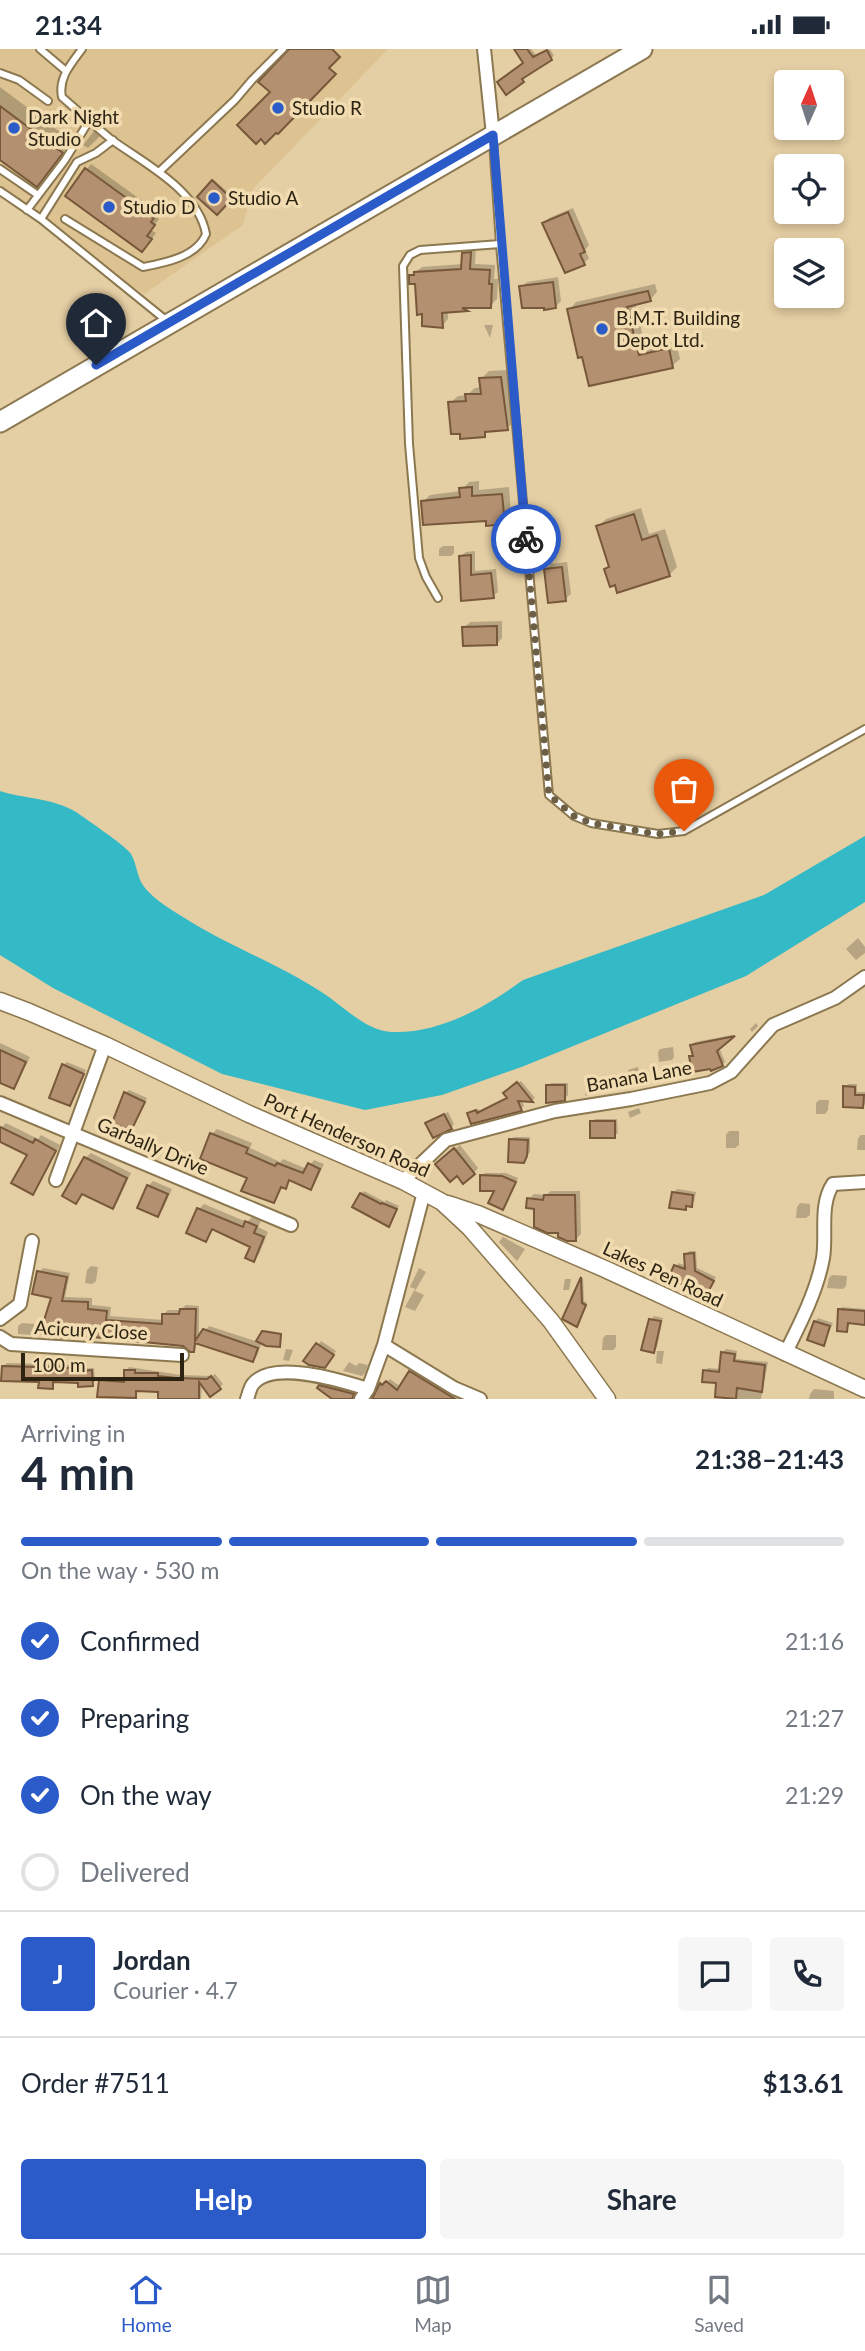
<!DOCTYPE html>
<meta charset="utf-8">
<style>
:root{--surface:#fff;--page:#f6f6f7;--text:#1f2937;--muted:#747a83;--line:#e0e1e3;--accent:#2b5ac9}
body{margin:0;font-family:Lato,sans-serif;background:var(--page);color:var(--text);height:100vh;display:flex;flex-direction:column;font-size:26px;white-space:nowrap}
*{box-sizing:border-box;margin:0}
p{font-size:23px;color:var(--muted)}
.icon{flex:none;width:38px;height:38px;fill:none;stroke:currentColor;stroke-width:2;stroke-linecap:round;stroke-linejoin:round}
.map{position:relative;height:1350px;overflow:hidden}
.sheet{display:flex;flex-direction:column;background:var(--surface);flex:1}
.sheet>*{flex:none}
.needle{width:46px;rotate:3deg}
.buttons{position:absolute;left:774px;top:21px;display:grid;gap:14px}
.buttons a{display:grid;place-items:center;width:70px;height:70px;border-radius:7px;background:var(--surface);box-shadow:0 4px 10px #0003;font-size:35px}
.scale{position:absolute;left:21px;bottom:18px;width:163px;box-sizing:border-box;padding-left:7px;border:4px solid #2c2313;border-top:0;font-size:19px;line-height:24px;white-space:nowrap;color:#2c2313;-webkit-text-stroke:5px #f1dbb0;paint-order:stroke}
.pin{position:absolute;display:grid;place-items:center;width:60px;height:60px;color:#fff;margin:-72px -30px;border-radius:50% 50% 50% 0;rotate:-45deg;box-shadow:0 0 7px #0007}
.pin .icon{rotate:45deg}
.courier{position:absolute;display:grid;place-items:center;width:70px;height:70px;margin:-35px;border:5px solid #2b5ac9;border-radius:50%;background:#fff;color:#222;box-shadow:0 2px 9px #0007}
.head em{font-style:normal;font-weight:700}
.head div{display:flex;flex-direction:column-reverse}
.head{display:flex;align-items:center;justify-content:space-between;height:119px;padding:0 21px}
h1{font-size:46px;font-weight:700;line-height:52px}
.bar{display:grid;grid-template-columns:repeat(4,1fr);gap:10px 7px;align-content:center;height:84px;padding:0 21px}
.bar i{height:9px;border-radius:5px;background:var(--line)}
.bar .selected{background:var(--accent)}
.bar p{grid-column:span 4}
.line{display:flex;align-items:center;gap:18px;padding:0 21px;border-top:2px solid var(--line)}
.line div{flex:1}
.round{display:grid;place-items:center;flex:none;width:74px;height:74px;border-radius:7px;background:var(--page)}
ol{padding:0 21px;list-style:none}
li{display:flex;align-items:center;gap:21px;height:77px}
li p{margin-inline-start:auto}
li .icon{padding:7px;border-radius:50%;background:var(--accent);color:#fff;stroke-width:4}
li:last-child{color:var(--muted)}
li i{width:38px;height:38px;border:4px solid var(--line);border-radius:50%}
.cta{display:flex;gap:14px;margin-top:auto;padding:14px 21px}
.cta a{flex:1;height:80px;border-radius:7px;background:var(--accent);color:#fff;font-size:28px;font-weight:700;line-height:80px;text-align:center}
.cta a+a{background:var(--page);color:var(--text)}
.status{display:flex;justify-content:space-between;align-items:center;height:49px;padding:0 35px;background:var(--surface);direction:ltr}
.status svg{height:19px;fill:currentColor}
.tab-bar{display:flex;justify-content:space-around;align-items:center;height:98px;border-top:2px solid var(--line);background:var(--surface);font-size:19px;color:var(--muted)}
.tab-bar a{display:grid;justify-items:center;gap:4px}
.tab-bar .selected{color:var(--accent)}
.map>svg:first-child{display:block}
</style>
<div class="status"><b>21:34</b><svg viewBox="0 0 49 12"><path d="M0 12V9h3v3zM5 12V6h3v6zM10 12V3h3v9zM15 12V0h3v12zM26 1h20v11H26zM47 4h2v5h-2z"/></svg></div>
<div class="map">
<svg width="865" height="1350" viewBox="0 0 865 1350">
<rect width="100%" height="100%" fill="#e4cea3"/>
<path fill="#ddc391" d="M0,0H388L252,141L243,176L144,245L67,193L0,144Z"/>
<path fill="#33bac6" d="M0,742C25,750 53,749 76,763C86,770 126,797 131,805C137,815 137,830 145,839C155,851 170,860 183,868C228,897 279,915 323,944C343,957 366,982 392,983C439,985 486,958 523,931L764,846L865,787V853L746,927L524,1017L442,1046L365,1061L222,1025L53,939L0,906Z"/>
<path fill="#0003" d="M516,0H531L536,6L550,0L554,7L524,27L525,29L522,32L499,33L525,14Z
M0,38L72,92L37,136L0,109Z
M94,82L100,87L88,99L83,96Z
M91,115L158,163L155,167L159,170L151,181L156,184L148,195L86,121Z
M214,131L232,147L217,164L199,147Z
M573,159L589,196L585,201L589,209L584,214L544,174L549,169Z
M470,198H476L475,215L495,216L494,230H498L497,250L490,257H470L467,261L448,262V270L442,277L423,263L416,233L411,227L422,218L463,215V204Z
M558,228L561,252L556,257L521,238L527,233Z
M655,235L657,243L650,251L635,254L646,300L676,293L680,310L672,317L591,335L569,261L576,253Z
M484,276H493L490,289Z
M508,321L515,372L507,379L490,381L484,386L450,354L458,347L467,346L475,339L482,338L481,330L489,322Z
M479,432V441L509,438L511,466L504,473L423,453L430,446L461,442L469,433Z
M641,459L649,485L665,480L677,518L669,526L606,520L610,516L598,478L606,470Z
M443,497H454V504L451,507H439V500Z
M475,502V522L496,520L498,543L493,547L463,550L461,507L466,503Z
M567,513L571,545L565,550L546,521L551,515Z
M502,572V589L497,595L464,579L470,573Z
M858,889L865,898V904L856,911L846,900Z
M756,974L758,977L752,983L750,980Z
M733,986L719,998L725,1013L722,1016L691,1008L694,1005L692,996L695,993Z
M0,994L30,1008L18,1033L13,1038L0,1032Z
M673,998L674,1008L672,1011L659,1013L658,1003L660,1000Z
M67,1013L86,1021L70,1055L63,1016Z
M638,1018L642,1033L633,1036L628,1021Z
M521,1032L535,1049L532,1051L521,1050L524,1057L521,1060L469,1065L479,1060L480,1063L508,1048L505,1044Z
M551,1034H568V1046L564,1050L548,1037Z
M848,1035H857V1043H865V1055L863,1057L845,1038Z
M587,1039H593V1044L585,1047Z
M129,1041L147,1049L134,1076L125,1044Z
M819,1051H829L828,1061L825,1065H816V1054Z
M639,1059L641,1064L630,1069L628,1063Z
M448,1063L454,1075L451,1079L427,1074Z
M595,1070H617L618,1084L614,1087L592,1073Z
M6,1074L38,1090L41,1086L60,1096L37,1139L32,1144L29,1105L0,1091V1080Z
M217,1080L252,1094L250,1099L280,1113L283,1110L307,1120L314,1111L324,1115L315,1134L311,1139L291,1130L285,1138L283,1137L274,1152L212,1085Z
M729,1082H739V1096L735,1099H726V1086Z
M861,1086H865V1101H857L858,1089Z
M514,1088H530V1103L523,1112L510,1091Z
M460,1096L478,1119L474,1124L442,1110Z
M91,1104L131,1124L118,1152L113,1158L83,1144L76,1153L85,1109Z
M485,1124H506L518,1129L503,1158L496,1140L482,1127Z
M153,1132L172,1140L163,1160L157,1166L148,1137Z
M677,1140L696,1143L694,1153L685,1159L673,1144Z
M364,1142L385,1153L386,1151L399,1157L388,1176L361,1145Z
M551,1142H580L581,1185L575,1191L560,1182L529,1150L534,1145L546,1146Z
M800,1154L810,1155V1166L806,1169H796L797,1158Z
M204,1155L247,1173L252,1168L261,1172L258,1178L268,1183L259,1205L253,1210L252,1197L214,1179L206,1191L199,1160Z
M503,1188L525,1200L517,1212L499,1193Z
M689,1202H696L697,1219L716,1228L710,1239L676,1217L679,1214L686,1217V1206Z
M91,1217L98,1218L96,1232L92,1235L85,1234L87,1221Z
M43,1219L70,1224L65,1248L92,1249V1256L111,1258L110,1267L164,1271V1265L168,1261H180L186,1256L199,1257V1290L209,1277L258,1293L265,1281L282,1284L281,1295L262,1293L257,1307L253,1311L198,1293L194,1302L184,1296L126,1289L57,1287L53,1248L39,1223Z
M419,1219L426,1223L415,1242L424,1246L415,1262L405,1258L415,1240L410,1238Z
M832,1226L847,1227L846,1237L843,1240L827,1239L829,1229Z
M583,1228L584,1252L587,1254L577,1276L564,1269Z
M565,1230H571L569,1241H563Z
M842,1258L865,1260V1274L850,1273L847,1281L840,1261Z
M654,1267L663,1269L657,1298L654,1302L651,1271Z
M818,1269L833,1274L824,1295L815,1273Z
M22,1274L34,1275V1282L31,1286L18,1285V1277Z
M606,1286H616V1298L613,1301H602L603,1289Z
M321,1292L336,1302L328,1314L306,1312Z
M286,1300L293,1301L289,1312L283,1311Z
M726,1300L737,1302L736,1310L768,1313L761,1350H735L705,1322L708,1319L721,1320L723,1303Z
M657,1302H664L662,1315L656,1314Z
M349,1313L356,1317L359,1314L368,1316L365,1324L362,1327L343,1322Z
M7,1314L75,1316V1320L94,1319L95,1332L92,1335L55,1331L52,1338L41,1331L3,1317Z
M129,1318L181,1326L212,1327L215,1325L223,1335L220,1338L202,1333L201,1350H160V1341H138L135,1347L100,1332L104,1329L126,1331V1322Z
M413,1320L463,1350H373L384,1332L386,1334L390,1330L401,1338Z
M324,1334L356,1342V1350H335L319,1339Z
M814,1340L834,1342V1350H809L810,1345Z"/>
<path fill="#b39070" stroke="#78583a" stroke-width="2" d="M289,0H332L340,8L329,19L336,25L278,85L276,84L265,95L261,90L256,95L237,76L270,43L258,33Z
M514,0H527L533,8L547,1L552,11L522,30L524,33L506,46L497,33L523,14Z
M0,57L63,104L37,138L0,111Z
M85,119L154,169L151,173L155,176L147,187L152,190L142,203L65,147Z
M212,131L232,150L217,166L197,148Z
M568,163L585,203L580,205L585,216L565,224L542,174Z
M471,203L470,220L490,221L489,235H492L491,259H462L468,262L442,264L443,279L422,277V265L417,266L415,235H409V226H414V223L461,220L462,204Z
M553,233L556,259L544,261V259H522L519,237Z
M648,242L651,252L627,258L639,306L669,299L673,319L589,337L582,308L578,309L567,260Z
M501,328L508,381L485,383V388L460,390V385H451L448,353L466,352L465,345H481L479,329Z
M472,438V447L502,445L505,475L486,477V472L423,476L421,452L460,448L459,439Z
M634,465L642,491L657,486L670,527L617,544L615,536L610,538L604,520L609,518L596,477Z
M471,506V526L491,524L494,549L461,552L459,507Z
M562,518L566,552L548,554L544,520Z
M497,577V596L463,597L462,578Z
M735,987L717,1002L723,1017L711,1022L710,1020L692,1023L689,1007H693L690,996Z
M0,1001L26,1013L14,1040L0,1034Z
M62,1015L84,1025L70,1057L49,1049Z
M517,1033L533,1053L518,1052L522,1062L471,1075L467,1064L476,1061L477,1064L507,1049L503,1044Z
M546,1036H565V1052L546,1054Z
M843,1037L855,1038V1046H864L863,1059L843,1058Z
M124,1043L145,1053L131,1082L112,1074Z
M444,1065L452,1080L433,1089L425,1074Z
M590,1072H615V1089H590Z
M0,1078L33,1094L35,1090L56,1102L33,1146L11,1134L27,1106L0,1093Z
M210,1084L248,1099L246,1104L275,1117L277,1114L303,1124L308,1114L320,1120L311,1141L289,1131L286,1140L281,1138L274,1154L241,1142L247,1129L200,1110Z
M509,1090L528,1091L527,1107L524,1114L508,1113Z
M454,1099L475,1125L463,1135L457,1127L450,1133L435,1115Z
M84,1108L127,1129L113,1160L82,1145L76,1155L62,1147Z
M480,1126L502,1127L516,1133L503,1161L488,1154L494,1142H480Z
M147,1136L168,1145L158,1168L137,1159Z
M672,1143L693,1146L692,1158L686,1157V1161L669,1159Z
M360,1144L381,1155L382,1154L397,1160L389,1178L352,1158Z
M544,1146H575L576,1192H567L558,1188V1184H547L534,1178V1160L526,1159L527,1149L543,1151Z
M197,1159L243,1178L245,1172L257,1177L254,1184L264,1188L254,1213L245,1209L250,1198L212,1180L206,1193L186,1184Z
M694,1204L695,1222L714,1232L707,1245L687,1234L686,1237L668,1230L674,1216L685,1220L684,1205Z
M37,1222L67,1228L62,1252L88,1253V1260L107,1262L106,1271L162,1275V1265H179L180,1260H196L195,1292L203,1280L258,1299L253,1313L195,1294L194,1303H190L183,1297L93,1288L56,1289L40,1284L51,1249L32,1245Z
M581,1228L582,1254L586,1256L577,1278L562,1270Z
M838,1260L865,1262V1276L848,1274L847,1283L837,1282Z
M649,1270L661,1272L654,1304L641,1301Z
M814,1272L830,1277L824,1297L807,1291Z
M262,1282L281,1285L280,1298L266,1297L256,1292Z
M316,1294L334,1306L325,1319L309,1316L303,1312Z
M721,1303L735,1305L734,1312L765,1316L762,1343L737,1339L736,1350L715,1348L716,1334L702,1333L703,1321L719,1323Z
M2,1317L72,1319V1323L92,1321L93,1337L78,1338V1334L53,1333V1340L38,1339L39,1333L1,1332Z
M124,1321H135V1324H158V1327L176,1329L207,1330L211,1327L221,1340L210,1348L199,1333V1350H158V1343L136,1342V1349L97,1348L99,1331L124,1333Z
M409,1322L411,1323L455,1350H372L380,1334L382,1336L386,1332L397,1341Z
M319,1336L354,1345L352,1350H332L317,1339Z"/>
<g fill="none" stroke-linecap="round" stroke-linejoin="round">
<defs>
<path id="service" d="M40,0L66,22
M0,24L19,31L48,52
M493,92L500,195L549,746L574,767L591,774L658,785L684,782L865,680
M0,120L38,146
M160,122L235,51L252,31L283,0
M0,142L41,170L167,272
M27,161L65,111L89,72
M41,170L77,113L96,104L113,91
M65,170L143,218C164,214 197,208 206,185C198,141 145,115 112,91C95,77 78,62 62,48C58,29 71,15 82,0
M438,549L426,528L419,509L409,395L403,217L410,206L420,201L500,195"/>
<path id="minor" d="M484,0L493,86
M0,1054L291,1176
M56,1131L105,996
M403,1132L446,1091L555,1062L631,1050L710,1034L731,1023L773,976L835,949L865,928
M0,1270L20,1255L32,1192
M0,1288L11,1295L182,1306
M384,1296L454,1339L480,1350
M785,1305C800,1275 817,1242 823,1209C827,1185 819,1156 833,1135L865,1133
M247,1350C249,1345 250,1338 253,1335C273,1310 342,1332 368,1340
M361,1350L368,1340L384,1296L424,1143"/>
<path id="tertiary" d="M0,952L29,963L105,996L249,1065L403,1132L442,1153L470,1179L551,1272L607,1350
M448,1155L478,1165L605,1220L865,1340"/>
<path id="primary" d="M0,373L642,0"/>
</defs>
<use href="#service" stroke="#8c7850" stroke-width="10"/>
<use href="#minor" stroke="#8c7850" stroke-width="16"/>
<use href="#tertiary" stroke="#8c7850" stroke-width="19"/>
<use href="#primary" stroke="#8c7850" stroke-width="23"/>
<use href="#service" stroke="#fff" stroke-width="6"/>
<use href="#minor" stroke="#fff" stroke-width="12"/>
<use href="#tertiary" stroke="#fff" stroke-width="16"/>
<use href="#primary" stroke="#fff" stroke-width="19"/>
</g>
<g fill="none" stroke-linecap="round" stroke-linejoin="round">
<path stroke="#6c5f45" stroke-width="7" stroke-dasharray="0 12.6" d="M526,490L549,746L574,767L591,774L657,785L684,782"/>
<path stroke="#2b5ac9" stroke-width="9" d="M96,316L493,86L526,490"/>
</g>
<g fill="#2b5ac9" stroke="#f1dbb0" stroke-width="2.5">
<circle cx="278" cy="59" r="7"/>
<circle cx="14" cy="79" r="7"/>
<circle cx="214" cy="149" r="7"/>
<circle cx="109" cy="158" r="7"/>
<circle cx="602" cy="280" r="7"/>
</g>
<g text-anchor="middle" stroke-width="7" stroke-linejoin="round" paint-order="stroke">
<g font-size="19" fill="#2c2313" stroke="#f1dbb0" text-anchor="start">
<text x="292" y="66">Studio R</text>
<text x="28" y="75">Dark Night<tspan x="28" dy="22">Studio</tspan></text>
<text x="228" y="156">Studio A</text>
<text x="123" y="165">Studio D</text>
<text x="616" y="276">B.M.T. Building<tspan x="616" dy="22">Depot Ltd.</tspan></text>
</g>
<g font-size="19" fill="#2c2313" stroke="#f1dbb0">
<text transform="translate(639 1027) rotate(-10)" y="7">Banana Lane</text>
<text transform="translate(347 1086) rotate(24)" y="7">Port Henderson Road</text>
<text transform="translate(153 1097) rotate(23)" y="7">Garbally Drive</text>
<text transform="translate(663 1225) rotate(25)" y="7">Lakes Pen Road</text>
<text transform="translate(91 1281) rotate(3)" y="7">Acicury Close</text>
</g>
</g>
</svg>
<div class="buttons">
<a><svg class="needle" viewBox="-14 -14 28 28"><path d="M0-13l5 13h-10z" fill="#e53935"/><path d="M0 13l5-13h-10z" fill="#747a83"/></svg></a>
<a><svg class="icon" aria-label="locate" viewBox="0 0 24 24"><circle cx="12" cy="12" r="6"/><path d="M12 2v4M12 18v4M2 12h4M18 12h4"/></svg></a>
<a><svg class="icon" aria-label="layers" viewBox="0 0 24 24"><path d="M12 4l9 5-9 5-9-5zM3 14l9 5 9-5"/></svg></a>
</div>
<div class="scale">100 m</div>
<div class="pin" style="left:684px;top:782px;background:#ea580c"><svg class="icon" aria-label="bag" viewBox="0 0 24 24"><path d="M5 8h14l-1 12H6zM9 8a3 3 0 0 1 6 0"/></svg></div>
<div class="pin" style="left:96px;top:316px;background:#1f2937"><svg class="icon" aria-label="home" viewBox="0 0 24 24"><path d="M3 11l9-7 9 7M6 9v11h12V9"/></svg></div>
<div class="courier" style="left:526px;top:490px"><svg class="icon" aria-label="bike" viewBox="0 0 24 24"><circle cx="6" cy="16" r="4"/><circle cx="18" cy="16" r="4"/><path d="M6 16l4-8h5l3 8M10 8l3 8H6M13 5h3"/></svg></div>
</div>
<section class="sheet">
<div class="head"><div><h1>4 min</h1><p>Arriving in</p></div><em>21:38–21:43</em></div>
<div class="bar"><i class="selected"></i><i class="selected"></i><i class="selected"></i><i></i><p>On the way · 530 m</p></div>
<ol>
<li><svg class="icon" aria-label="check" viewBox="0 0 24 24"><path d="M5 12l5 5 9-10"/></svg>Confirmed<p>21:16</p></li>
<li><svg class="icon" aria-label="check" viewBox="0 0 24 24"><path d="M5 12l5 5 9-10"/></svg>Preparing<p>21:27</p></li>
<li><svg class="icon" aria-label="check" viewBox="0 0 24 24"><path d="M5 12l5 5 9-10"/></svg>On the way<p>21:29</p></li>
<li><i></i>Delivered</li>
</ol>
<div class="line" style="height:126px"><b class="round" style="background:var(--accent);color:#fff">J</b><div><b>Jordan</b><p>Courier · 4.7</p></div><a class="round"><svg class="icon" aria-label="chat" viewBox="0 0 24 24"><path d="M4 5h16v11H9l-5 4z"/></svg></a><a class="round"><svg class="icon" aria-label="phone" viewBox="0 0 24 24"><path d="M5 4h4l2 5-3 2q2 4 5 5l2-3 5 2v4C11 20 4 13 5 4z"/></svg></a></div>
<div class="line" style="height:91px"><div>Order #7511</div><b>$13.61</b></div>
<div class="cta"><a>Help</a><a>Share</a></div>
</section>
<nav class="tab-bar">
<a class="selected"><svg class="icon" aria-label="home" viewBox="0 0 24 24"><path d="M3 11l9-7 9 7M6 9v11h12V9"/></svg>Home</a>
<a><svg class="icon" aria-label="map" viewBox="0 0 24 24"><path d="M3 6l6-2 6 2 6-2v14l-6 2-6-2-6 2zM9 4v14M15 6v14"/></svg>Map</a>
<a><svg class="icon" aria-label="saved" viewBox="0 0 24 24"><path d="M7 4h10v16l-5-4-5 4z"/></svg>Saved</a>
</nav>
